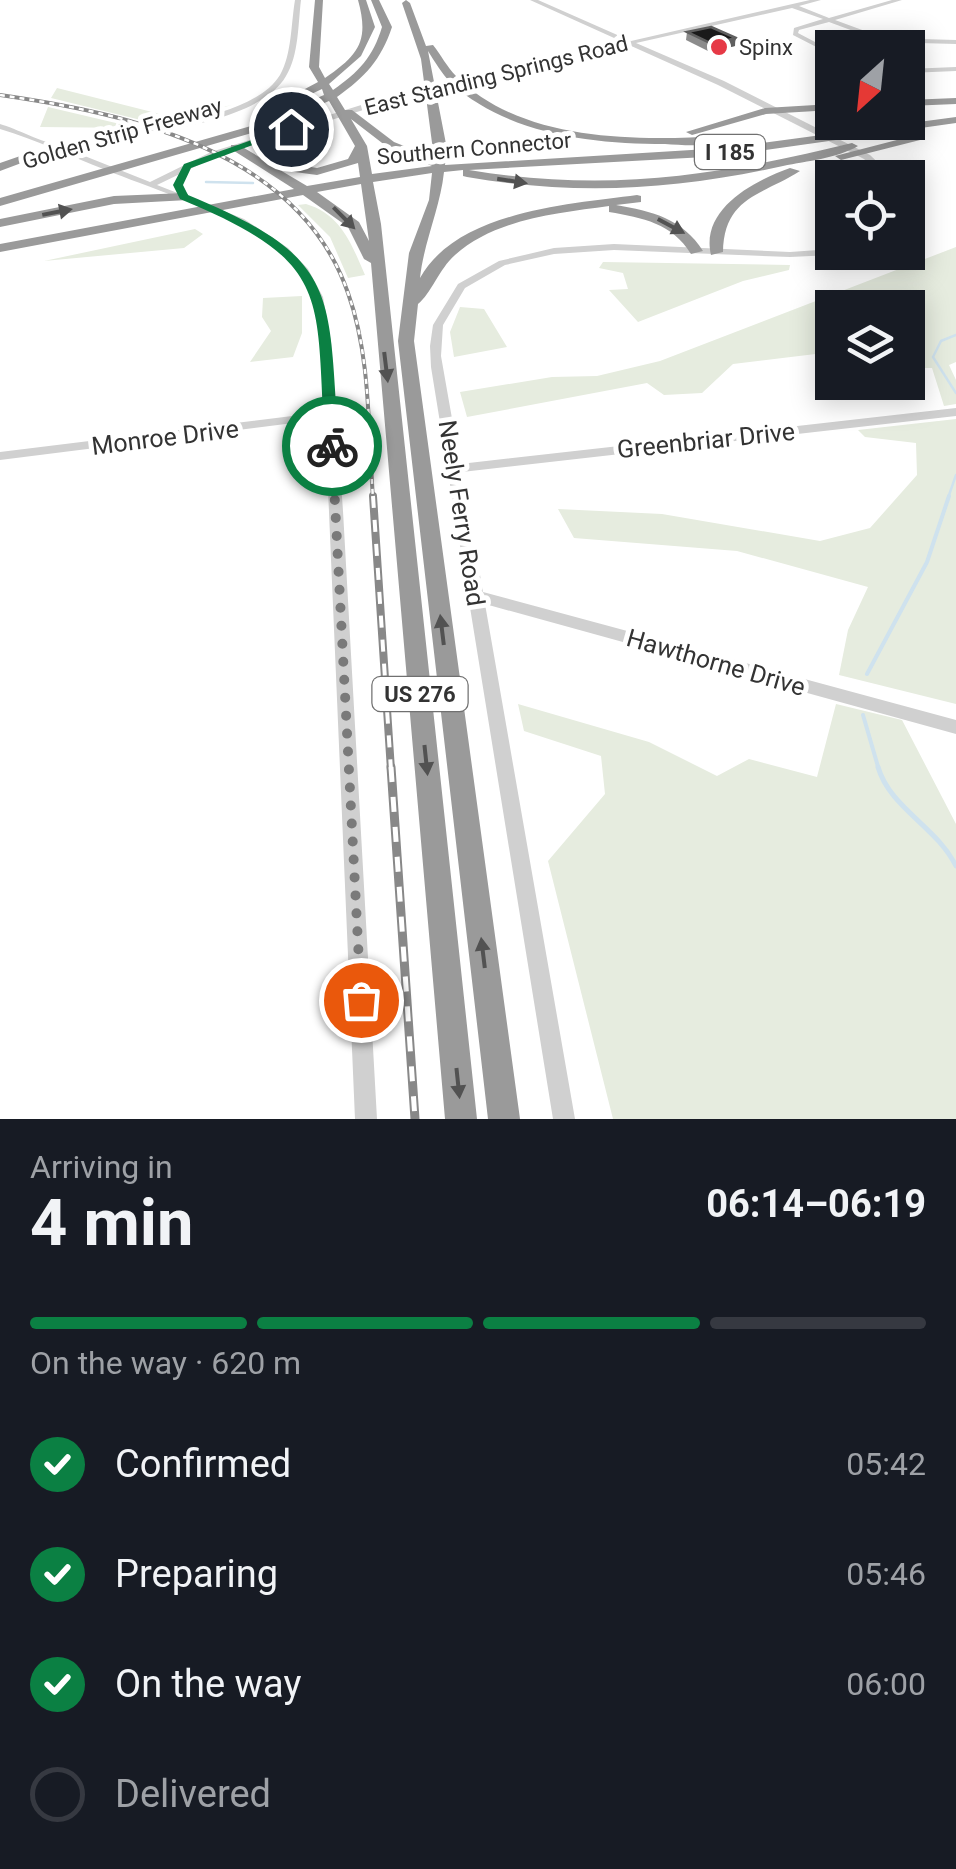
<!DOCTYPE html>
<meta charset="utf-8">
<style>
:root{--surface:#171b24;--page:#242831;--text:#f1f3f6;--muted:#9ea1a6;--line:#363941;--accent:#0b8043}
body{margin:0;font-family:Roboto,sans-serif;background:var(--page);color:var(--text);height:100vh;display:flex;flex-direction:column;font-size:38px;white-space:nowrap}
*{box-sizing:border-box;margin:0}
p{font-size:32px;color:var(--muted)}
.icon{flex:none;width:55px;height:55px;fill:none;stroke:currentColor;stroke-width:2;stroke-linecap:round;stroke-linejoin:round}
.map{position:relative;height:1119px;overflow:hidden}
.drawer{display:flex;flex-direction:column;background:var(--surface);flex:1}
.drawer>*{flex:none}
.needle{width:65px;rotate:207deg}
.fabs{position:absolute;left:815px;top:30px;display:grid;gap:20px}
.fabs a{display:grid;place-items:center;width:110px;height:110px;border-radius:0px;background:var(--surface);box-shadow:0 5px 25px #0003;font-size:50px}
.pin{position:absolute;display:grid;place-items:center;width:85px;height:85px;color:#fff;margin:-42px;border:5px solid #fff;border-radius:50%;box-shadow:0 2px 10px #0007}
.courier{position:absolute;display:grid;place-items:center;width:100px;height:100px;margin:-50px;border:8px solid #0b8043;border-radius:50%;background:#fff;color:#222;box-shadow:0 2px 12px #0007}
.overview em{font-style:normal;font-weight:700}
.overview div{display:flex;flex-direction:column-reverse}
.overview{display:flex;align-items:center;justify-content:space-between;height:170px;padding:0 30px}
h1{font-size:65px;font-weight:700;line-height:75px}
.bar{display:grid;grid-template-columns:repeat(4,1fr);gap:15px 10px;align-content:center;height:120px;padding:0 30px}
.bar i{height:12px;border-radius:8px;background:var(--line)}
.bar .selected{background:var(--accent)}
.bar p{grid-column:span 4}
ol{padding:0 30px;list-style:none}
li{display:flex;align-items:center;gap:30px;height:110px}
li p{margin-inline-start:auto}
li .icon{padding:10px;border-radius:50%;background:var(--accent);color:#fff;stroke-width:4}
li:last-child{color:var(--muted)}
li i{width:55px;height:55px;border:5px solid var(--line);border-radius:50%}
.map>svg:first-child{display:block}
</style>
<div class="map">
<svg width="956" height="1119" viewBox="0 0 956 1119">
<rect width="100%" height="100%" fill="#fff"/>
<path fill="#e6ecdf" d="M57,88L172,117L232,105L157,124L51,98Z
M48,107L137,128L40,127Z
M306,204C341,214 352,245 365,275L348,278L330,237L298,205Z
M195,229L203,234L184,248L44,261Z
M956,247V362L949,365L956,380V404L944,406L932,368H908V308H832V352L733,364L702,393L664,395L647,383L467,417L460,392L552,377L597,376L660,361Z
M603,262L790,265L789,270L743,281L638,322L609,290L628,289L623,273L599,268Z
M302,296V333L293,357L250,362L271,331L262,317L263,298Z
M460,307L484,309L507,347L454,357L450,332Z
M956,419V704L839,675L848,630L868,587L737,551L574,538L558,509L662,514L820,541L870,528L917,475L916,443L865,437L858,430Z
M518,704L649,742L717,776L749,759L817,777L836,704L902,720L956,824V1119H613L548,861L605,794L601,756L524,731Z"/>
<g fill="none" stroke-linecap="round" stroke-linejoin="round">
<path stroke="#cfe2ee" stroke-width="2.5" d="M206,182L253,183
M956,335L941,341L933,357L956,393
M948,498L956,475"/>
<path stroke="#cfe2ee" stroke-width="4" d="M867,674L927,562L949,496
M863,715L879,770"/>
<path stroke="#cfe2ee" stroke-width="5" d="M878,767C890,808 936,826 956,866"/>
<path fill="#d0d0d0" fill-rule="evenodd" d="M295,0H301C298,24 299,55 286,76C256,129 118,135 62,147L150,182L211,152L406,91L623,42L530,0H538L631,41L810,0H821L799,6L829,18L892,0H902L835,20L884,38L956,40V44L883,42L829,22L799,30L798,33L832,51V55L793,35L794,28L823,19L792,8L636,43L724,81L870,155L894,178H885L864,159L718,85L629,45L411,95L217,156L157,185L244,219L288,248L308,269L323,297L331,342L343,511L377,1119H355L325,419L0,460V452L324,412C322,370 325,306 300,271C264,223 162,193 106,170C70,156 36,140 0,129V124C15,128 45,144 57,144C71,143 88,137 102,135C149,128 254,118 280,75C292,54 291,23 295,0Z
M956,67V71L908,73V69Z
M614,244L790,252L832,249V252H836L832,255L790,257L614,250L554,254L505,265L465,288L443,325L441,356L460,464L956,408V416L462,472L483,592L956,720V734L485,604L575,1119H553L431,367L430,346L433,325L458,284L499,261L554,248Z"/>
<path fill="#9a9a9a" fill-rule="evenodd" d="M315,0H323L319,67L325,78C360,54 369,40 358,0H366L375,27L361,56L329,84L333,90C359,72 373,57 382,27L371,0H379L392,27C381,60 365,77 337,97L345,110H352L394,142L434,158L421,59L402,3L406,0L410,3L426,46L433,45C441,55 447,67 456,76C521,142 635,141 720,136L726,139C710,148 683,145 665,144C591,144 507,134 451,83C442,74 435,62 428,51L447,149L445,165L724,148L956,117V123L724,156L469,170C608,193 717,176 852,143L858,146C838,158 807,161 783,166C674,190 577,196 467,177L463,176V170L444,172C440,209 424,241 420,278C457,211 570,204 637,195L641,196V202L616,205C652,211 683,219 703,251L691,254C672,223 643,218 609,212V206C558,213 495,219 455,255C439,269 431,294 418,304L414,341L520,1119H488L398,341L409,253L429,200L432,173L373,182L381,224L477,1119H445L371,263L364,259L348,227L303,195L0,252V244L294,189L231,149V145H239L276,167L281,162L317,168L348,159L355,146L329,101L259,131L0,206V198L251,126L324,95L322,89L284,107L275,105L318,82L309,67ZM351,119L386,146L432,166L372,174L367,146ZM358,163L360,177L307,186L280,170L317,175ZM361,184L369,241L359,222L317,192Z
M956,98V104L908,106V100Z
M832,104V110L766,114L692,135L686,132L765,108Z
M920,134L924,135V139L841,160L835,156Z
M52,145L58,148L56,150L0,171V163Z
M790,168L800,171C763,195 724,196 723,252L711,255C700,209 754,181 790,168Z
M184,193L188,194V200L114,204L0,227V219L114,196Z"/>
<defs>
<path id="rail-far2" d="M0,95C131,114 299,151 348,293C371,357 368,431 373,498"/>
<path id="rail-far1" d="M373,496L391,770"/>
<path id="rail" d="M391,767L415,1119"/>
</defs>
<use href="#rail-far2" stroke="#888" stroke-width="4"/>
<use href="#rail-far1" stroke="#888" stroke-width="8"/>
<use href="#rail" stroke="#888" stroke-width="9"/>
<use href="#rail-far2" stroke="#fff" stroke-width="2.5" stroke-dasharray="5" stroke-linecap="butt"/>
<use href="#rail-far1" stroke="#fff" stroke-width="4" stroke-dasharray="12" stroke-linecap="butt"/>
<use href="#rail" stroke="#fff" stroke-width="5" stroke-dasharray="15" stroke-linecap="butt"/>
</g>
<path fill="#8c8c8c" d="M687,32L735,46L710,52L686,40Z"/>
<path fill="#5f5f5f" d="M736,38L735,46L710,52L712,44Z"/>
<path fill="#1a1a1a" stroke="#5f5f5f" stroke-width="2.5" d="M711,27L736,38L712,44L687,32Z"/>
<defs><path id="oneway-solid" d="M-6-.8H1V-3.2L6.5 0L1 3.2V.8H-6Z" transform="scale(2.5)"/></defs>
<g fill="#525252">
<use href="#oneway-solid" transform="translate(512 181) rotate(9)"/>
<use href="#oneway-solid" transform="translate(57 212) rotate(-11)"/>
<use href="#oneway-solid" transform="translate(344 218) rotate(45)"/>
<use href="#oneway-solid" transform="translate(671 226) rotate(28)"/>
<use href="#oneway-solid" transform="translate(386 367) rotate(83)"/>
<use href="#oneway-solid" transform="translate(442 630) rotate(-97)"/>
<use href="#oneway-solid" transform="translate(426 760) rotate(84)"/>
<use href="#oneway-solid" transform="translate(483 953) rotate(-97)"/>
<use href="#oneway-solid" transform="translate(458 1083) rotate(84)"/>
</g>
<path fill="#0b8043" d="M288,127L296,129L191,168L183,185L188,195C344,259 327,293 339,446L332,451L325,446C315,294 335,263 180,199L173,185L184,164Z"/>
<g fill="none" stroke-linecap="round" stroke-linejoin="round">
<path stroke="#7a7a7a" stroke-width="10" stroke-dasharray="0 18" d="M332,446L361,1000"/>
</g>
<circle fill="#e63946" stroke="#fff" stroke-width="4" cx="719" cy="47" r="10"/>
<g text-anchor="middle" stroke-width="10" stroke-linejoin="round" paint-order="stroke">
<g font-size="22" fill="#333" stroke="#fff" text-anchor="start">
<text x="739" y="55">Spinx</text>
</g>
<g font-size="22" fill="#333" stroke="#fff">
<text transform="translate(496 75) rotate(-14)" y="8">East Standing Springs Road</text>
<text transform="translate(122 133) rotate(-16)" y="8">Golden Strip Freeway</text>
<text transform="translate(474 148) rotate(-5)" y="8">Southern Connector</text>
</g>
<g fill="#fff" stroke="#707070" stroke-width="2.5">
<rect x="695" y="135" width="70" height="34" rx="8"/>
<rect x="372.5" y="677" width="95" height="34" rx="8"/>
</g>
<g font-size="22" font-weight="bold" fill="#333">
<text x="730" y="160">I 185</text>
<text x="420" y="702">US 276</text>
</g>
<g font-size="25" fill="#333" stroke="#fff">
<text transform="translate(165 437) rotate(-7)" y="9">Monroe Drive</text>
<text transform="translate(706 440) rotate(-6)" y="9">Greenbriar Drive</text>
<text transform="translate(462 513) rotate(81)" y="9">Neely Ferry Road</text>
<text transform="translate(716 662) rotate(16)" y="9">Hawthorne Drive</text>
</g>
</g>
</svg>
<div class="fabs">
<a><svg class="needle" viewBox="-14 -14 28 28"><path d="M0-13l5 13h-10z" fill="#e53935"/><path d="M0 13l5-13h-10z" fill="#9ea1a6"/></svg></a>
<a><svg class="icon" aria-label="locate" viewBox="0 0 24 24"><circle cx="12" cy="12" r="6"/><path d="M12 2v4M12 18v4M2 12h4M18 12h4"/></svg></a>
<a><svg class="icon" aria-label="layers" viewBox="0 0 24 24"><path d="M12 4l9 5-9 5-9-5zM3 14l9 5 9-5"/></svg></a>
</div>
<div class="pin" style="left:361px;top:1000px;background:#ea580c"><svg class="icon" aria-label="bag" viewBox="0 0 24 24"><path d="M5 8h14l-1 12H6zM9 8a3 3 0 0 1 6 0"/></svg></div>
<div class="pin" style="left:291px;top:129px;background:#1f2937"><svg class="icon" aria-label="home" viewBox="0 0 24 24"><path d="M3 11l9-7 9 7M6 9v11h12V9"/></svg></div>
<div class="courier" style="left:332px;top:446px"><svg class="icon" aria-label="bike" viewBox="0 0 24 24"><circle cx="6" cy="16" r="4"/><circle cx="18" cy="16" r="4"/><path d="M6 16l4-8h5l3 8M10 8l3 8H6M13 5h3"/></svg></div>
</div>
<section class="drawer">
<div class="overview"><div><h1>4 min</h1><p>Arriving in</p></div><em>06:14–06:19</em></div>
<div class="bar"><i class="selected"></i><i class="selected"></i><i class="selected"></i><i></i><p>On the way · 620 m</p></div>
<ol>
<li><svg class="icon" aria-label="check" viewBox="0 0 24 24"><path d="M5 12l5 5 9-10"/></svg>Confirmed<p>05:42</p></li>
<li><svg class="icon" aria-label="check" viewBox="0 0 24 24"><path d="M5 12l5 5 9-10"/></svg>Preparing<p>05:46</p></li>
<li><svg class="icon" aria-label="check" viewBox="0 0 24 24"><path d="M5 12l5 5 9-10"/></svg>On the way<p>06:00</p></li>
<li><i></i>Delivered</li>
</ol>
</section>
